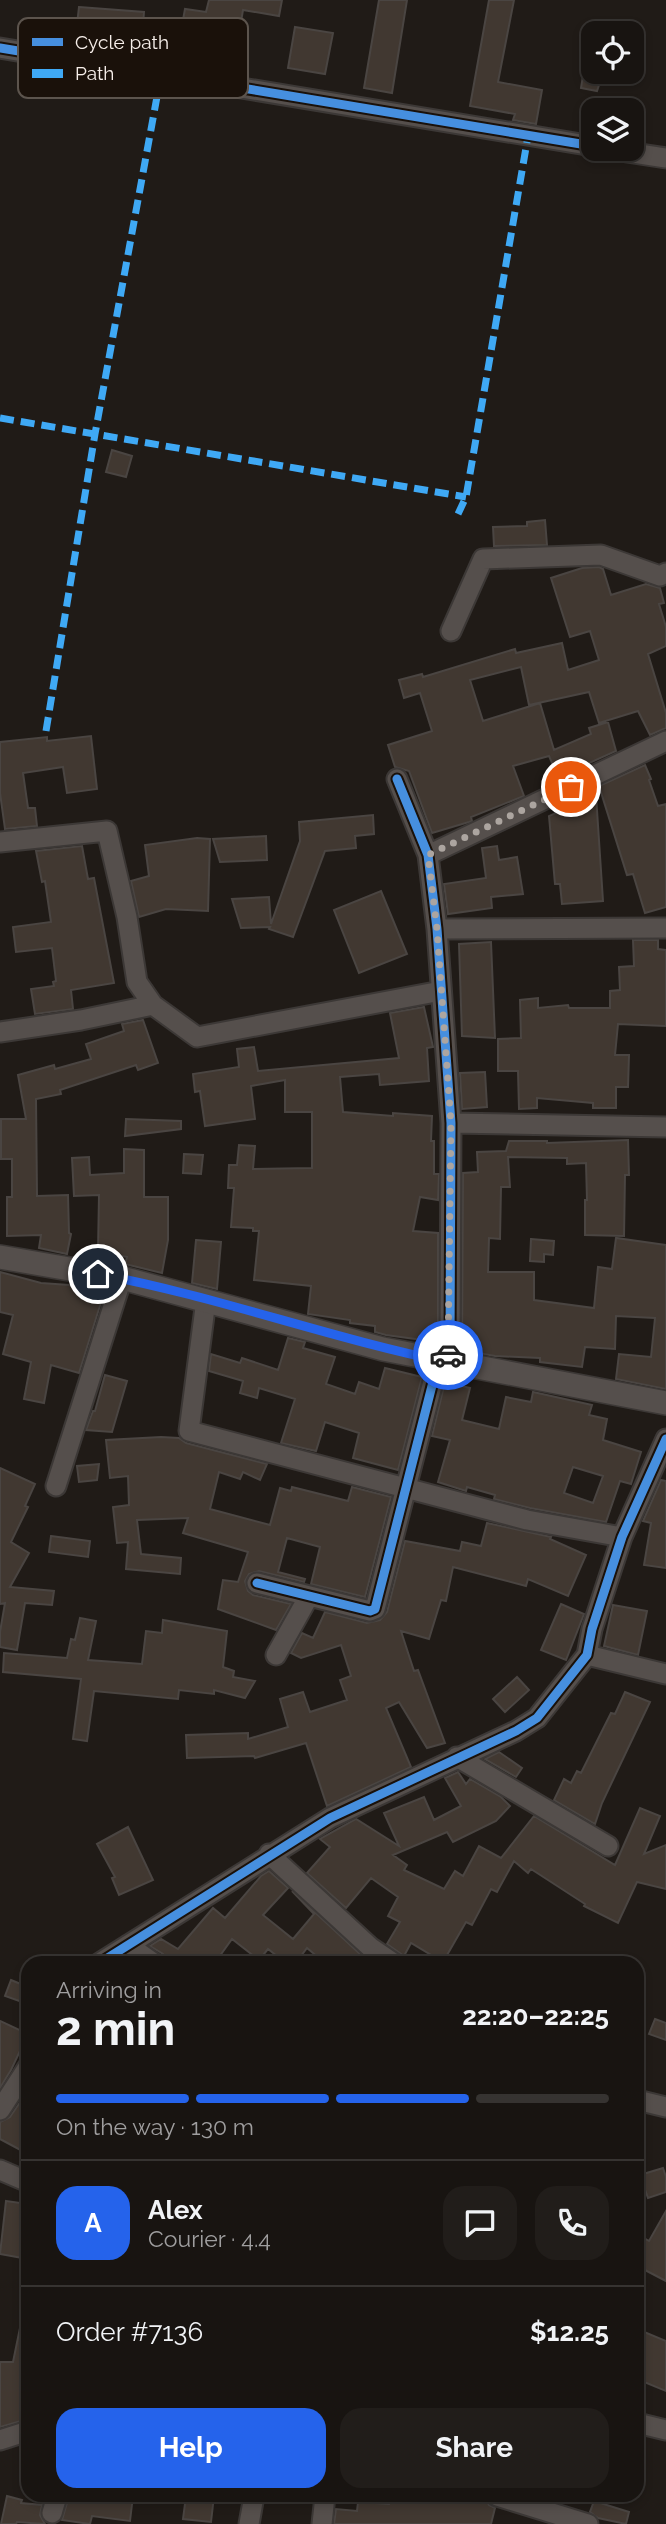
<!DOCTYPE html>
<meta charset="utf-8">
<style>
:root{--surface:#181411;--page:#211d1a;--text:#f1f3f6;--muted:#9f9e9f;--line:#363331;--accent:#2563eb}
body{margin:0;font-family:Raleway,sans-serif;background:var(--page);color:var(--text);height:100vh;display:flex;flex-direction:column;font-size:26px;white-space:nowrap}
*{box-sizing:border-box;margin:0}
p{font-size:23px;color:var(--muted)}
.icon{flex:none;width:38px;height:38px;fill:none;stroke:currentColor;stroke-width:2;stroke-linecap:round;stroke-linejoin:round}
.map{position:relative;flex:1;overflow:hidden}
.panel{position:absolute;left:21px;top:1956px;width:623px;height:546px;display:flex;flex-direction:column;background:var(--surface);border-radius:21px;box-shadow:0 4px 10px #0003,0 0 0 2px var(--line)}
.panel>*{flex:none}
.controls{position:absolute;left:581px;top:21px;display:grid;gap:14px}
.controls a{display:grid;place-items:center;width:63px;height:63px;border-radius:14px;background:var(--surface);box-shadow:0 4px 10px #0003,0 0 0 2px var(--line);font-size:35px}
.pin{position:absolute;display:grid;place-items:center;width:60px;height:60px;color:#fff;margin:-30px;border:4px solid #fff;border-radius:50%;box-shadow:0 2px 7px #0007}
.courier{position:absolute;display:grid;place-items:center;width:70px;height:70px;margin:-35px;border:5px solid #2563eb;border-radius:50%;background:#fff;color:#222;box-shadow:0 2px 9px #0007}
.overview em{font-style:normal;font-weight:700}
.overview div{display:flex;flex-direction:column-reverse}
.overview{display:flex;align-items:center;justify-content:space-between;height:119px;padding:0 35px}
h1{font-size:46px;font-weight:700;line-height:52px}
.bar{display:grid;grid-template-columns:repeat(4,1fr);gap:10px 7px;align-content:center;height:84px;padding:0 35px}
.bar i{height:9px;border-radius:5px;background:var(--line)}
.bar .on{background:var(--accent)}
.bar p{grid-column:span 4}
.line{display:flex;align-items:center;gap:18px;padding:0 35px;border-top:2px solid var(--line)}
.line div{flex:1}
.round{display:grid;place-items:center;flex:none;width:74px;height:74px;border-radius:21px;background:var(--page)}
.button{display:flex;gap:14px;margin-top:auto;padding:14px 35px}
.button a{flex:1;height:80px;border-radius:21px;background:var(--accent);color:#fff;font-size:28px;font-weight:700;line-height:80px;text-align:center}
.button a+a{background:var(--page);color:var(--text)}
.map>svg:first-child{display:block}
</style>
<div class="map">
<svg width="666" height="2524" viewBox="0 0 666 2524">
<rect width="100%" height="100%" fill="#201b17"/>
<path fill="#413831" stroke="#4a4542" stroke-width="2" fill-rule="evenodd" d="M209,0H282L279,16L243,10L236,51L179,42L185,9L206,12Z
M379,0H407L392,93L364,88Z
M489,0H514L498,82L542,90L536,124L513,120L515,114L470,106Z
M79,7L144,12L142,38L76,33Z
M295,27L333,33L325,74L288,68Z
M584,70L603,73L597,91L581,88Z
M112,450L132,456L126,477L106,472Z
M545,520L547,545L494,546L493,527L527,526V522Z
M599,567L603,569L611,595L646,584L660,588L664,603L659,604L666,627V646L648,654L666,713V728L650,735L638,711L599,723L589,692L529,705L521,667L470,680L483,721L540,703L554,750L591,734L589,728L608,722L616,751L558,777L549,756L513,766L524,796L471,817L472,821L469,822L432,833L409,771L395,767L388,745L432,731L420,693L404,698L399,680L422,674L423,677L515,649L516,653L562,643L568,670L599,660L590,631L570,637L551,578L582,568Z
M91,736L97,789L67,793L63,767L23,773L28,808H35L37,826L5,829L0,793V742L47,737V741Z
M645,765L651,779L649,780L658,806L666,804V907L645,913L633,874L627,875L599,786Z
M596,795L603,901L562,904L560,884H555L549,816Z
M373,815L374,834L355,836L356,848L325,851L293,937L269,929L270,927L241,928L232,899L269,897L271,924L300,841L299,822Z
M266,836L267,860L220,862L213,839Z
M197,838L210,839L208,911L166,909L139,917L131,881L149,876L145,845Z
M82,846L88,879L94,878L114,983L71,990L73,1009L35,1014L31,989L54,986L53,982L56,981L52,948L16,952L13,927L51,922L45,881L42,882L36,851Z
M497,846L499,860L517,857L523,894L491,897L492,908L448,914L444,884L486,878L482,848Z
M381,891L407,954L359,973L334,910Z
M633,940H658V949L666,950V1026L618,1024L615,1055H629L628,1087H616V1108H593V1103L537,1098V1108L519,1109L518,1071H498V1039L521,1038L520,1000L538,998V1008L568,1005L569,1008H610V991L620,990L619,967L634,966Z
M491,942L495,1038L462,1036L459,944Z
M424,1007L433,1047L427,1048L429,1081L380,1085L379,1074L340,1077L343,1112L393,1116V1113L432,1116L431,1141H434V1174H439L438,1200L420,1197L413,1231L438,1233V1342L386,1335L375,1332V1326L350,1323V1320L308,1314L311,1286L254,1280L259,1231H253V1228L231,1227L234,1188H228L229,1165H237L239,1145L255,1146L253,1169L312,1168V1112H285V1080L251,1086L255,1119L205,1126L200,1091L195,1092L193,1074L239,1067L237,1049L254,1047L258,1071L399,1058L390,1013Z
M143,1020L158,1063L138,1070L136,1065L60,1090L61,1094L36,1099L37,1196L68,1195L69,1233L71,1234L67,1254L39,1248L41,1235L7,1236V1197H12V1159H1V1119H26L18,1075L54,1065L55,1069L91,1059L86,1044L124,1031L122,1024Z
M485,1072L487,1107L462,1109L460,1073Z
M126,1119L181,1121V1129L125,1136Z
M628,1140L629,1175H625L624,1236L585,1235V1200H587L586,1163L567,1164V1158L508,1157L510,1187H501L500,1239L489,1238L488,1272H534V1300L594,1308L598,1267L612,1269L616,1238L666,1245V1389L616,1379L619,1354L651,1357L655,1318L616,1316L615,1349L585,1347L582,1367L540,1362V1358L495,1356L462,1350L463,1173L478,1172L477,1152L506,1151L509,1141H547V1143Z
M124,1149L144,1150V1197H168V1240L162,1273L125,1264L127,1257L98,1251L99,1195L74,1196L72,1158L89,1157L90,1175L124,1173Z
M184,1154L203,1155L201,1174L183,1173Z
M531,1239L554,1241L553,1255L544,1254V1262L530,1261Z
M196,1240L221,1242L217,1289L192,1283Z
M0,1272L41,1283L69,1285L103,1296L79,1373L51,1365L44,1403L24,1399L31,1362L3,1354L13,1315L0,1312Z
M288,1338L305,1342L303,1348L335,1357L326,1384L355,1394L359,1382L379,1389L385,1368L422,1377L398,1470L353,1458L359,1433L325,1422L316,1451L281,1443L295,1399L259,1388L257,1398L240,1393L243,1381L209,1371L211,1354L240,1363L242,1358L278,1370Z
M105,1375L127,1381L112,1432L86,1430L93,1411H95Z
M445,1382L470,1388L462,1420L499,1429L506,1397L531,1402L533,1392L592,1405L589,1415L607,1419L603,1440L641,1452L631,1484L620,1481L606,1522L530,1508L494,1499L495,1495L467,1487L466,1491L438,1482L450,1440L432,1436ZM573,1467L603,1476L593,1503L564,1493Z
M161,1437L179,1438L186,1443L267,1464L260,1480L243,1472L240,1479L219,1472L210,1509L270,1525L280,1488L291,1491L292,1487L348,1501L352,1487L391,1497L365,1597L311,1584L320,1547L287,1538L278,1572L305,1579L304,1582L259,1571L249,1574L245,1581L248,1591L253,1595L291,1604L276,1630L218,1609L223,1580L238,1582L248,1552L183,1533L188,1518L137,1520L141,1554L181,1558L180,1574L126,1569L128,1542L117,1543L113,1507L129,1505L128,1476L110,1478L106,1440Z
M99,1464L97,1480L79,1482L77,1466Z
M0,1468L35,1484L25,1506L28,1507L11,1542L29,1553L10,1587L54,1591L52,1605L25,1603L17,1650L0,1647V1632L5,1603L0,1604Z
M661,1480L666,1481V1568L644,1565L651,1523L643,1521Z
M487,1523L551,1537L550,1539L586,1555L568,1596L528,1579L526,1586L453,1567L446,1601L441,1600L429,1639L401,1631L414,1671L418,1670L445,1743L427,1748L399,1702L386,1708L411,1767L327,1806L306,1743L255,1758L254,1756L187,1758L186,1735L248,1733V1739L288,1727L280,1699L303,1692L310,1712L347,1700L340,1680L351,1676L341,1645L301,1658L291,1653L302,1633L313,1638L325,1612L367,1623L380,1620L387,1612L405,1541L460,1551L462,1542L481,1546Z
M51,1536L90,1541L88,1557L49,1552Z
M561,1604L584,1614L566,1660L541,1650Z
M613,1605L647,1611L638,1655L604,1646Z
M80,1618L96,1621L88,1660L142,1664L146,1631L162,1633L163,1620L227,1631L223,1667L234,1671L233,1677L255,1681L245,1698L214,1690V1694L179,1690L178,1699L94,1691L87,1741L73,1739L81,1679L3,1672L4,1653L67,1658L71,1639L75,1640Z
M517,1677L529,1690L505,1712L493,1699Z
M625,1692L650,1702L602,1803L595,1824L554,1800L564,1779L571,1783L577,1771L581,1773L611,1713L615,1714Z
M499,1752L522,1768L516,1777L485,1759Z
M458,1772L466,1784L470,1779L501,1797L510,1806L496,1821L453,1842L447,1832L393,1855L407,1865L404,1870L444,1889L455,1871L463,1876L479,1846L501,1858L534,1816L615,1865L640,1808L660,1816L644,1854L666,1845V1889L637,1882L618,1923L584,1906L585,1904L531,1869L528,1873L514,1861L497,1892L491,1889L472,1925L466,1922L443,1962L411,1943L404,1956L387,1944L400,1922L388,1916L398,1897L371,1878L346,1908L307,1873L330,1847L320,1839L356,1819L399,1846L384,1813L424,1797L434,1820L461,1806L445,1778Z
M128,1827L153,1880L119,1895L112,1878L115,1877L97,1844Z
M269,1871L288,1888L263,1915L293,1939L314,1914L292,1891L360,1954L352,1964H326L307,1948L295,1964H287L268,1949L259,1960L232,1939L214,1964H167L163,1954L150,1946L161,1939L178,1949L213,1908L225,1918L261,1876Z
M11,1980L28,1987V2004L5,1996Z
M655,2019L666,2023V2040L649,2034Z
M0,2021L28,2034L11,2070L0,2088Z
M27,2092L28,2093V2154L0,2139V2122L10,2117Z
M663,2168L666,2177V2192L648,2198L640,2175Z
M6,2201L28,2204V2259L0,2254Z
M666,2211V2281L641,2268L644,2262L637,2259V2247L642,2237L649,2241Z
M21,2323L28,2324V2419L0,2427V2362H13Z
M637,2329L666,2341V2391L637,2379Z
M7,2496L22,2500L21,2503L42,2505L40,2515L45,2524L17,2522L16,2524H1Z
M69,2496H133L130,2521L92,2516L90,2524L62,2520Z
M186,2496H214L211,2522L183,2519Z
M390,2496H472L485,2498L489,2505L495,2508L491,2524H334L336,2509L357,2511L358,2502L389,2504Z
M594,2501L629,2512L626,2524L598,2518L590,2512Z"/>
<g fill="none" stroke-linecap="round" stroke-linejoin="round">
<defs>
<path id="minor" d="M0,48L593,146
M607,149L666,158
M451,631L483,559L601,555L660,576L666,573
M0,842L107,831L127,917L137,982L153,1005
M428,855L666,741
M437,929L666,928
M0,1032L81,1020L153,1005L197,1037L441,991
M451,1123L666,1127
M206,1300L189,1431L527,1520L622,1537
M56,1486L122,1278
M257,1583L370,1611L375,1609L436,1370L447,1362L450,1346L451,1123L437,929L428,855L397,779
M276,1655L309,1596
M587,1655L666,1674
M457,1757L608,1846
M269,1854L370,1947L395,1964
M128,1945L155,1964
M98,1964L330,1818L516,1731L537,1718L587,1655L592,1629L622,1537L666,1439
M637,2100L666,2107
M0,2110L28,2067
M0,2170L28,2182
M637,2423L666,2430
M0,2440L28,2431
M497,2496L588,2524
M52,2513L57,2496
M249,2524L254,2496
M322,2524L325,2496"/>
<path id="tertiary" d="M0,1257L122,1278L383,1349L666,1403"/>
</defs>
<use href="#minor" stroke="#3c3836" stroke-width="23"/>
<use href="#tertiary" stroke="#3c3836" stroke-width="26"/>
<use href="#minor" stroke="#554f4c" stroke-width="19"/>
<use href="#tertiary" stroke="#554f4c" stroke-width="23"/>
<path stroke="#3fa9f5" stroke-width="7" stroke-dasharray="14 7" stroke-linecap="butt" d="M0,418L466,497
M458,514L466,497L528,136
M46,731L95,434L161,75"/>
<defs>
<path id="cycleway" d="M0,48L593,146
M257,1583L370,1611L375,1609L436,1370L447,1362L450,1346L451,1123L437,929L428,855L397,779
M98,1964L330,1818L516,1731L537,1718L587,1655L592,1629L622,1537L666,1439"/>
</defs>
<use href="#cycleway" stroke="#1a110a" stroke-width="13"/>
<use href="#cycleway" stroke="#468fdf" stroke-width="9"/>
</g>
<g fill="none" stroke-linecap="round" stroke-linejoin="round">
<path stroke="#aca5a0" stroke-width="7" stroke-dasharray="0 12.6" d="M448,1355L451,1123L437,929L428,855L571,787"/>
<path stroke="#2563eb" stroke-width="9" d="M98,1274C216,1296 329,1338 447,1362L448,1355"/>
</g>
<rect x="18" y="18" width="230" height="80" rx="10" fill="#1a110a" stroke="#5c544d" stroke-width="2"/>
<rect x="32" y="38" width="31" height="8" fill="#468fdf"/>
<rect x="32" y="69" width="31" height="9" fill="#3fa9f5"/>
<g font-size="19" fill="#f7efea">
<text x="75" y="49">Cycle path</text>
<text x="75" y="80">Path</text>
</g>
</svg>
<div class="controls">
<a><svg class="icon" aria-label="locate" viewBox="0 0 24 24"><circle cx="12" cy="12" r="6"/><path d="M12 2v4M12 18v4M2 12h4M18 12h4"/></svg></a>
<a><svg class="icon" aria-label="layers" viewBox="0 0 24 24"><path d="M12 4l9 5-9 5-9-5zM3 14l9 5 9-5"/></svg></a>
</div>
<div class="pin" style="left:571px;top:787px;background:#ea580c"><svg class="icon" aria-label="bag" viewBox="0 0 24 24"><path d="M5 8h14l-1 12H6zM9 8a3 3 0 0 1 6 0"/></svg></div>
<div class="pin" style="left:98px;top:1274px;background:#1f2937"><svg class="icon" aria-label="home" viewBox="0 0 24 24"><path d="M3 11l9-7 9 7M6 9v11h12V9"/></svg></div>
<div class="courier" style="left:448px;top:1355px"><svg class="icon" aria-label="car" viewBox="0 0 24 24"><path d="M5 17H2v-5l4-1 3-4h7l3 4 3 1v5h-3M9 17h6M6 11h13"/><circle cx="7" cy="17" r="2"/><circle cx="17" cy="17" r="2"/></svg></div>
<section class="panel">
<div class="overview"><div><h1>2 min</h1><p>Arriving in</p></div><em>22:20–22:25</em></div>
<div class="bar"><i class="on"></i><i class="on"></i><i class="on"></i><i></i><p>On the way · 130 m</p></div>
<div class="line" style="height:126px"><b class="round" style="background:var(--accent);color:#fff">A</b><div><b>Alex</b><p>Courier · 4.4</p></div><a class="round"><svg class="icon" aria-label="chat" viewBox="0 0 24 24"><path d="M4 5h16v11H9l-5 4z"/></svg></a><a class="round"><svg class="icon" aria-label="phone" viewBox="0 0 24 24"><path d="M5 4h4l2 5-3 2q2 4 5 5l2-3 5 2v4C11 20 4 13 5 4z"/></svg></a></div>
<div class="line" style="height:91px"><div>Order #7136</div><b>$12.25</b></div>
<div class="button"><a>Help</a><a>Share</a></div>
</section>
</div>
